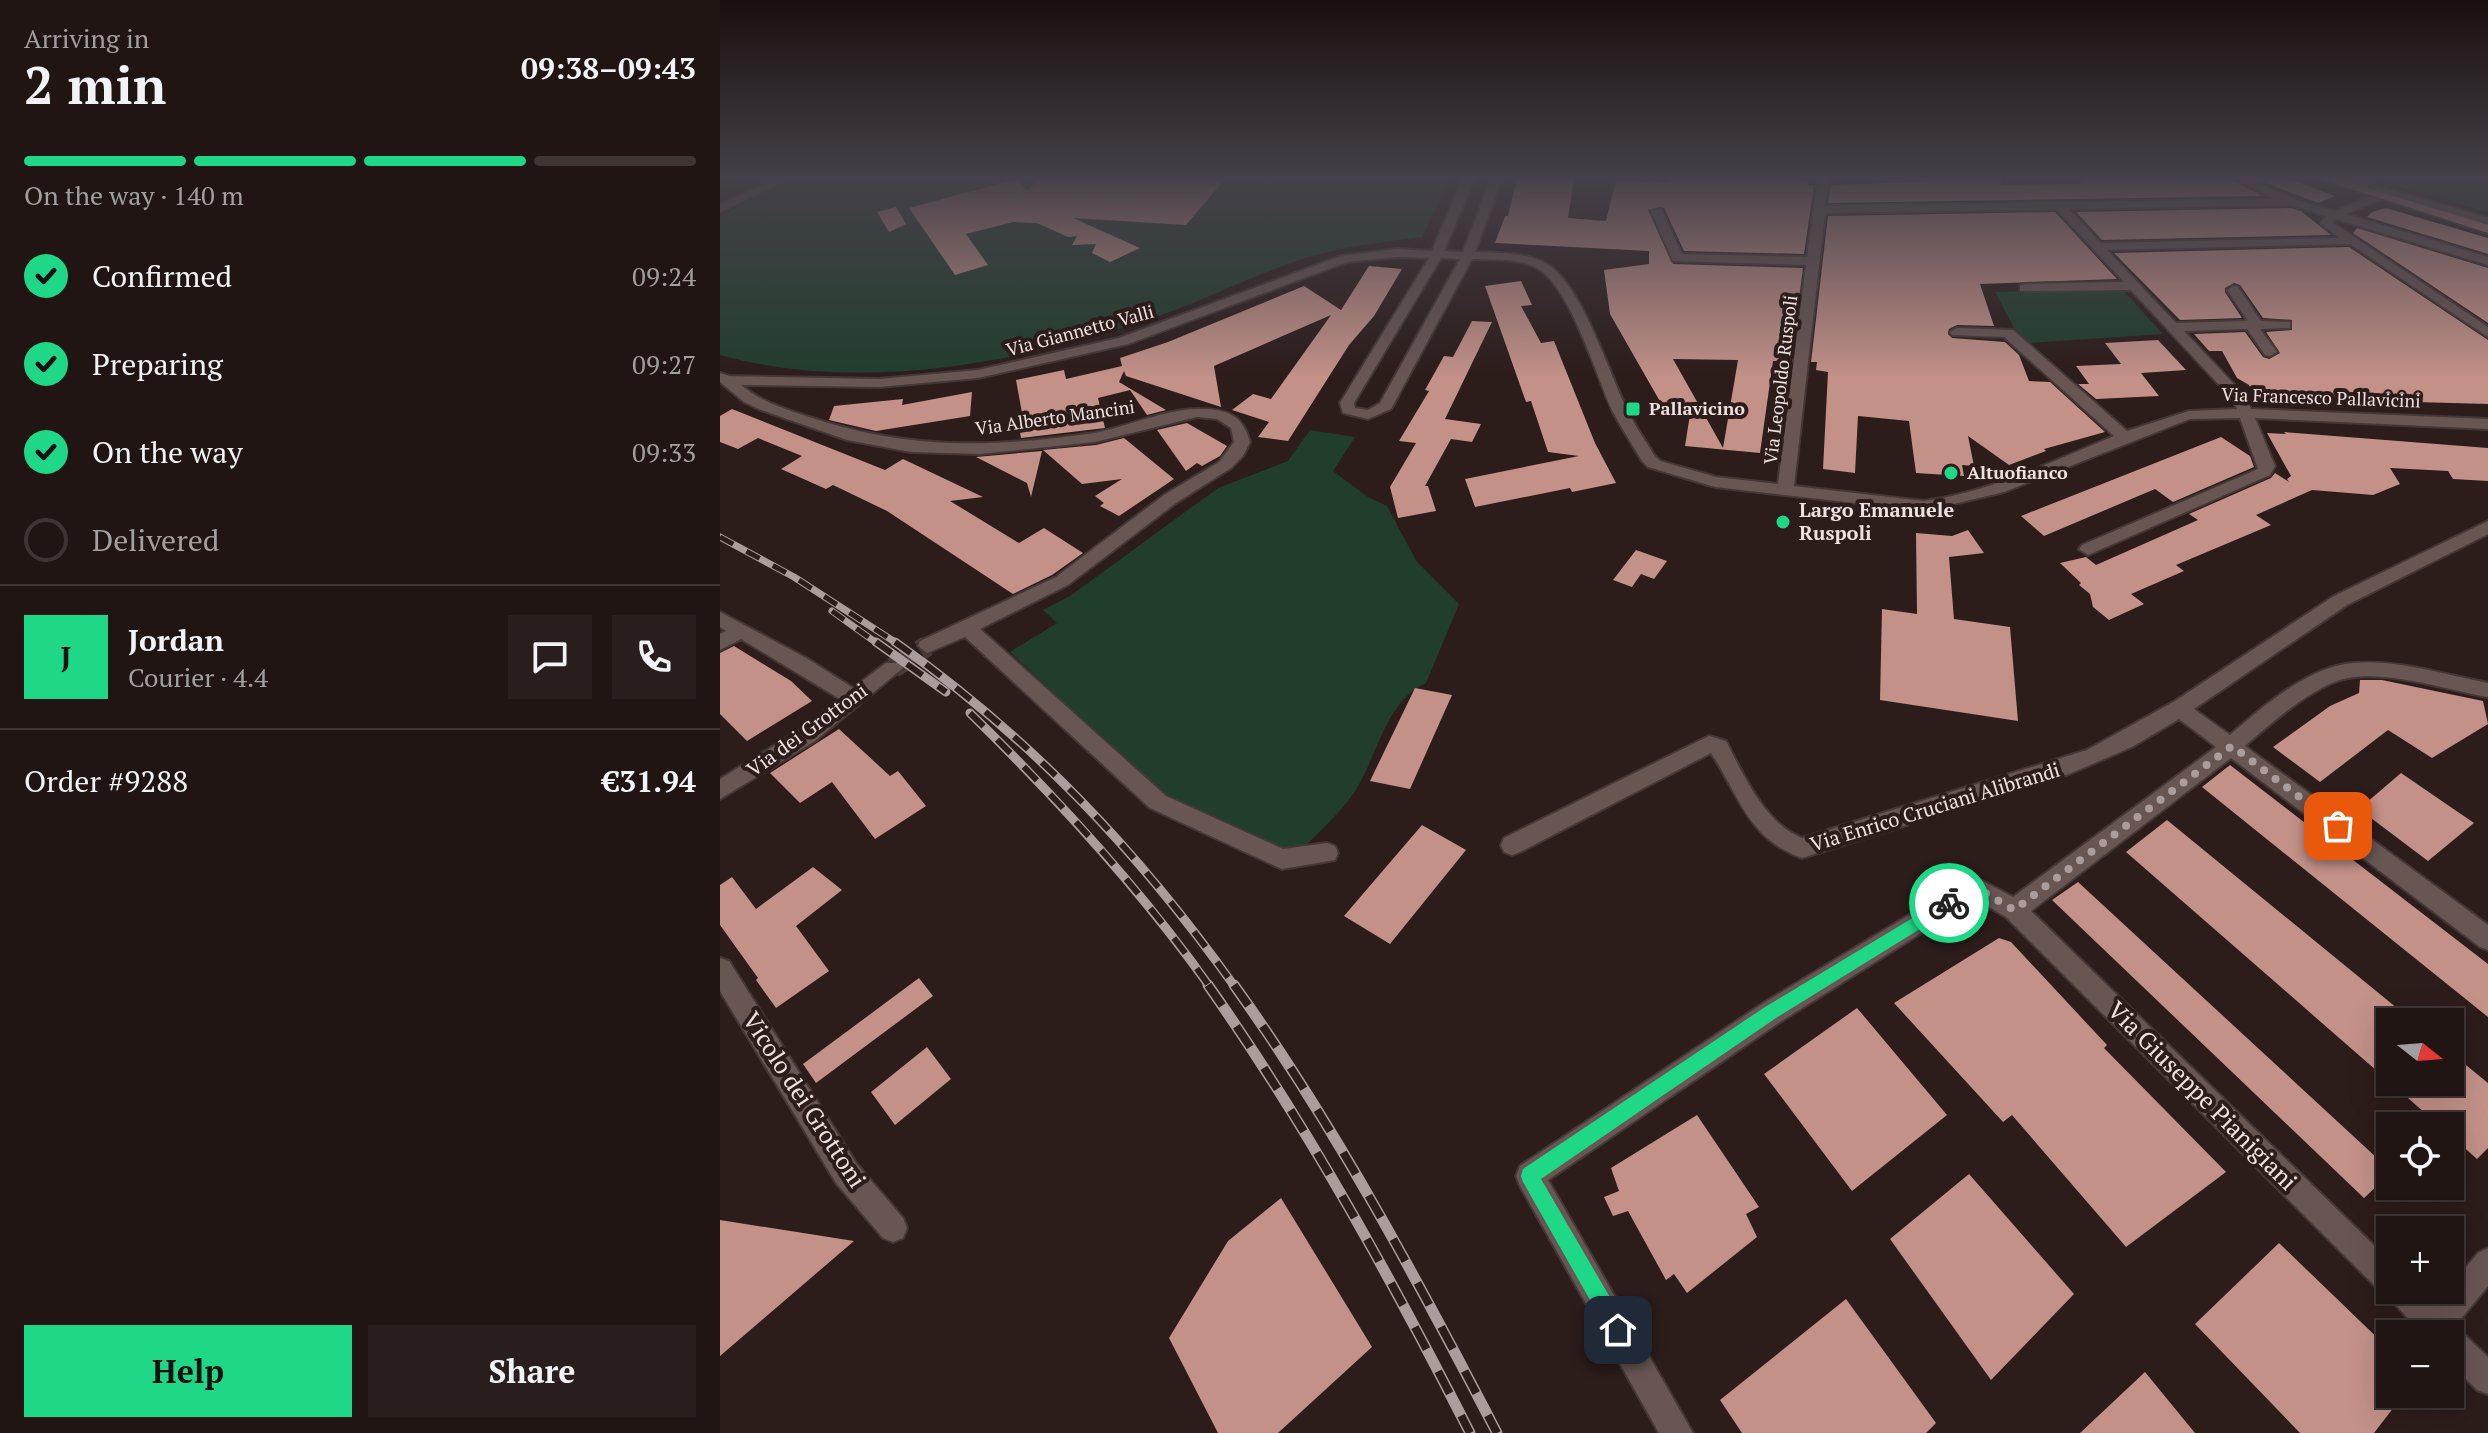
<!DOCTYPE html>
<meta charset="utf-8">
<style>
:root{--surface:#211514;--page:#291e1d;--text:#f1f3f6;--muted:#a29fa0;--line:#3e3434;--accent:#1ed887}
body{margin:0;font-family:"PT Serif",serif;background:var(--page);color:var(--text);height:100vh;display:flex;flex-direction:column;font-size:30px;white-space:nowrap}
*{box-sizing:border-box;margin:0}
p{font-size:26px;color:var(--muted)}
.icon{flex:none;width:44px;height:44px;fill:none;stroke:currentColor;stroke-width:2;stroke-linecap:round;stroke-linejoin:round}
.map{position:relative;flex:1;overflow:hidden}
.side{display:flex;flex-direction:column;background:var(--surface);width:720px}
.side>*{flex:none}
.needle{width:52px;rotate:107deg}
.controls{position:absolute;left:1656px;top:1008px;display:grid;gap:16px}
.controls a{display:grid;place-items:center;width:88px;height:88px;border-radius:0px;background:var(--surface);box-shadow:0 8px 32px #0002,0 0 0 2px var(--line);font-size:40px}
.pin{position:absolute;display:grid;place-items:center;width:68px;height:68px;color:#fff;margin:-34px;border-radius:16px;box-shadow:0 4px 12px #0006}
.courier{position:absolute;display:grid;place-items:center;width:80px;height:80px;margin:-40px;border:6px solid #1ed887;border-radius:50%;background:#fff;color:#222;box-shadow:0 2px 10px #0007}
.headline em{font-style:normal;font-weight:700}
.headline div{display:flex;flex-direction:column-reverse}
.headline{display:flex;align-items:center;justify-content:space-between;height:136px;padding:0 24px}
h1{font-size:52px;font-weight:700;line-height:60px}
.bar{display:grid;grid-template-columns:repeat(4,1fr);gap:12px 8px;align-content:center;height:96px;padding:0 24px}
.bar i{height:10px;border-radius:6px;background:var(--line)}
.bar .on{background:var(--accent)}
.bar p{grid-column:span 4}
.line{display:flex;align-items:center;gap:20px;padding:0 24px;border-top:2px solid var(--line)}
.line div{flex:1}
.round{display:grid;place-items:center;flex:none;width:84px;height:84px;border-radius:0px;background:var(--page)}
ol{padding:0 24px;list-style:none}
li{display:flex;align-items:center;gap:24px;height:88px}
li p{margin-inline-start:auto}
li .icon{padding:8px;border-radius:50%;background:var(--accent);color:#111;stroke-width:4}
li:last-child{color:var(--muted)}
li i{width:44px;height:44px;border:4px solid var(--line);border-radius:50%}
.button{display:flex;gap:16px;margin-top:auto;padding:16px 24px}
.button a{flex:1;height:92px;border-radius:0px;background:var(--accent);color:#111;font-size:32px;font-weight:700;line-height:92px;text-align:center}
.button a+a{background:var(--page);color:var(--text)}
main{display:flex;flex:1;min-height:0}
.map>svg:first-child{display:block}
</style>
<main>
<section class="side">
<div class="headline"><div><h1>2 min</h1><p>Arriving in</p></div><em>09:38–09:43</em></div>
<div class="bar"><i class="on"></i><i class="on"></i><i class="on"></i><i></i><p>On the way · 140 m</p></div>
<ol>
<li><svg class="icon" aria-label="check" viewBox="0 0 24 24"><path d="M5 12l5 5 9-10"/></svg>Confirmed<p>09:24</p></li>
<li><svg class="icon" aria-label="check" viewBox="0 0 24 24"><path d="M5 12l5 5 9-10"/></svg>Preparing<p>09:27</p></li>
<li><svg class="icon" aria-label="check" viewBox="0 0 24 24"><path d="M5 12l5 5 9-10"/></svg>On the way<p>09:33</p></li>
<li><i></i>Delivered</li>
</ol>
<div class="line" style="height:144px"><b class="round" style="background:var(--accent);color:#111">J</b><div><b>Jordan</b><p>Courier · 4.4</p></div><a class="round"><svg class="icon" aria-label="chat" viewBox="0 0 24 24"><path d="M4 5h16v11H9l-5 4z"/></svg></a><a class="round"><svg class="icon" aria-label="phone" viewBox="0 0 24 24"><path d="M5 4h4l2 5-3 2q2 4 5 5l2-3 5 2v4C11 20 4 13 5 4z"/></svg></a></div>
<div class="line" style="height:104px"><div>Order #9288</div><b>€31.94</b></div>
<div class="button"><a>Help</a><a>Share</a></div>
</section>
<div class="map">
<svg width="1768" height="1433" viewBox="0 0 1768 1433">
<rect width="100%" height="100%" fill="#2c1c1a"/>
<path fill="#213e2d" d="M82,178H730L702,237C664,242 626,246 589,257C533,274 480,303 424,321C292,364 138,393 0,355V217L34,197Z
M1646,178H1768V212L1656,181Z
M1402,289L1443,334L1309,343L1294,328L1275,292Z
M590,430L635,437L613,471L648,497L667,506L697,562L739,604L706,683C665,701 658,756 635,791C620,814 595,835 576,856L447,799L290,652L337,623L323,610L350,596L498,488L568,461Z"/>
<path fill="#c39188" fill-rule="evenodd" d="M321,178H506L466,225L353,218L420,248L390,262L372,253L376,244L352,245L357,236L348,237L317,223L293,222L246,234L268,265L235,275L189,208L297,179L307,190Z
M797,178H854L848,218L886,221L896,180L948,183L949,178H1052L1089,180L1088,185H1094L1084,254L964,251L944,208L928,210L953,264L1083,268L1071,361H1053L1040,453L965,446L971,408L946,412L890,314L884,270L929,264V251L775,243L785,216H788ZM953,359L1018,360L1003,448L980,407Z
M1200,178H1281V185L1362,184L1357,178H1509L1542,196L1108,203L1111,185L1202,182Z
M1533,178H1567L1615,196L1598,203Z
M176,207L186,224L169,232L157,212Z
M1571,208L1581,211L1611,235L1382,240L1356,212Z
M1666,208L1768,238V254L1647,217L1652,212Z
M1335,212L1397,279L1260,284L1274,326L1237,325L1229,329L1228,334L1232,338L1285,342L1299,355L1309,381L1330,382L1385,432L1324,449L1326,451L1289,465L1248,436L1254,466L1242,465L1244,476L1196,473L1189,421L1138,416L1135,473L1103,469L1108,372L1096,370L1097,362H1091L1108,216Z
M1637,228L1768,268V323L1633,233Z
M1629,247L1768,340V404L1544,398L1540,391H1532L1529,385L1517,378L1502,351H1489L1474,334L1525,332L1543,357L1549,359L1560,353L1546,332L1572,330V320L1543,318L1520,285L1514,283L1505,288V292L1522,318L1460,320L1394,253Z
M649,266L682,269L654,316L629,345L568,441L538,437L549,422L512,410L533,394L551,399L611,315L494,366L501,407L406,376L404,371L399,382L446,410L427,415L410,390L378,398L385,428L301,438L297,414L302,413L296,380L344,370L346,379L402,366L400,358L448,342L584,286L621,310Z
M801,281L812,305L801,306L821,343L834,341L875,443L896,483L852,492L850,488L755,507L745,479L859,456L828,452L811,401L806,402L765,286Z
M752,321L772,322L725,419L761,424L752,442L731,439L705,486H708L716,511L678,518L670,487L696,443L679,441L709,391L705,390L724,356L733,357Z
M1438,340L1466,370L1421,373L1439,396L1376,399L1358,384H1369L1356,366L1401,364L1385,343Z
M252,392L250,416L156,431L109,420L114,406L183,399L182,405Z
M12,409L165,470L183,459L263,497L230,501L299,543L324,528L363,553L332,575L293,594L167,511L113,485L106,489L61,469L82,456L38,438L18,449L0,442V416Z
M467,423L507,446L500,456L482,466L477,463L466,471L437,430Z
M1564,432L1768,448V481L1733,479L1728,471L1670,468L1680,484L1653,495L1592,490L1536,515L1551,525L1456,565L1464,571L1411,594L1424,604L1389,620L1373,607L1370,594L1359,585L1361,583L1340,563L1366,557L1376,565L1478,520L1469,514L1551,478L1555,473L1569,482L1567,479L1571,476L1547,433L1566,434Z
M1501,437L1530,456L1534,467L1453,502L1435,489L1324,536L1301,516Z
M404,438L454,479L399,516L380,506L384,503L375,496L402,479L362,484L323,450L376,445Z
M322,451L311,497L307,483L256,457Z
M1248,530L1264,553L1229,557L1234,619L1290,627L1298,721L1160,700L1162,609L1197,614L1196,533L1232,536Z
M916,550L947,561L934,579L921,574L912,587L893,580Z
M14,646L71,681L92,701L27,741L0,714V653Z
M1640,680H1662L1763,701L1768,724L1712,758L1668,730L1600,782L1553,747L1610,706L1639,693Z
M695,688L732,695L690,789L650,781Z
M119,729L170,776L178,771L206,806L155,839L112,782L80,803L50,773Z
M1510,765L1768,964V1017L1482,787Z
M1681,773L1754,823L1708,861L1639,809Z
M1447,820L1694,1022H1670V1082H1730V1052L1768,1083V1148L1757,1159L1730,1135V1126H1720L1406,852Z
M702,825L746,850L670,944L624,916Z
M93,867L122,890L76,926L109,971L56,1008L36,980L38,978L0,925V885L12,877L36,909Z
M1358,882L1670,1170V1174L1644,1198L1332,900Z
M1279,938L1291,942L1387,1045L1384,1048L1506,1172L1406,1247L1292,1115L1283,1122L1174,1003Z
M199,978L213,996L96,1083L83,1064Z
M1137,1008L1227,1115L1132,1191L1044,1074Z
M207,1047L231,1079L175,1125L151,1092Z
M977,1115L1039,1207L1026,1214L1037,1237L967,1293L954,1274L946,1280L908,1211L893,1216L884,1197L899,1191L891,1168Z
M1249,1174L1354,1294L1271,1380L1170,1239Z
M561,1198L652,1347L558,1433H498L449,1338L508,1241Z
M0,1220L134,1241L0,1356Z
M1559,1243L1670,1350V1394H1684L1654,1433H1580L1475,1324Z
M1126,1299L1216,1423L1206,1433H1022L1000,1400Z
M1425,1372L1475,1433H1360Z"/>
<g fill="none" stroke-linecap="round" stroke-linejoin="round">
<path stroke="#493a38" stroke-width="21" stroke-dasharray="21 11" stroke-linecap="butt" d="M173,668L207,646"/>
<defs>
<path id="minor" d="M58,178H72L0,212V205Z
M743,178H755L724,251L743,252L771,178H782L755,252C777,253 800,252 821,261C861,277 889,376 909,413C916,428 926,441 934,455L940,461L996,477L1058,484L1086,265L953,261L931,211L941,209L962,254L1087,257L1098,178H1109L1105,206L1555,199L1512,178H1526L1576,200L1614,211L1654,195H1662V199L1626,214L1768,257V265L1616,219L1613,223L1768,327V337L1630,244L1387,250L1456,323L1528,321L1507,290L1513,286L1518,287L1541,321L1570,322V328L1540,329L1557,352L1550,356L1545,355L1527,329L1464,331L1525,396L1531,409L1768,419V429L1535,418L1555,466L1550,475L1368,555L1359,549L1362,545L1538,469L1520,418L1470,419L1284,492L1204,511L995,487L928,467L922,461C913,446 903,430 894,414C876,378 850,281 813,266C794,258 772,260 752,259L671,409L648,419L623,413L620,403L709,258L677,257L627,262L408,344L258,378L159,387L21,385C40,401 62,408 86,416C186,450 270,448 374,433C407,427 448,408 480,409C507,409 523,415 530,442L523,456L511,468L456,503L348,585L260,629L446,796L563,849L607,843L615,846L618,853L615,860L562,869L430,808L245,637L207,653L198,646L200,641L336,577L444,495L499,462L514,442L511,428L497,419L477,417L375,442L260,454L191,452L127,440L41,410L24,402L0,382V373L9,376L159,379L258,370L399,338L621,256L677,249L712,251ZM1571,205L1606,216L1600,223L1619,238L1381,243L1349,209ZM1336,209L1404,282L1305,284L1300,285V291L1411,290L1513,400L1517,409L1469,411L1407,431L1293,330L1237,328L1230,332L1232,335L1284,337L1394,436C1333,461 1270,492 1204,501L1074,486L1105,213ZM721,258L740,259L660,403L648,410L635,408L634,403Z
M1613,178H1630L1768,218V226Z
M1768,521V534L1627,605L1474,709L1510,735C1542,707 1588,667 1632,663C1677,659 1725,675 1768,683V697C1728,690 1668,670 1628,678C1595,684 1550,724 1525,746L1768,925V950L1760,947L1511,758L1311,911L1670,1261V1290H1700L1715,1304L1730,1290V1286L1758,1253L1768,1248V1286L1735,1326L1768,1357V1394L1757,1390L1730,1363V1334H1702L1666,1294L1660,1291L1286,917L1255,899L1060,1022L828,1180L973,1433H939L800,1186L796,1176L800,1166L1042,1004L1247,880L1255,877L1293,897L1496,747L1459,719L1412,747L1349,774L1082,858C1028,839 1019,795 991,753L800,852L792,855L784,852L781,845L784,838L989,736L1006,741C1023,774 1045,824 1082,838L1367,750L1455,701L1614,596Z
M0,612L88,659L133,688L166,663H180L183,668L95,741L0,799V779L81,729L120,699L21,639L0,650V634L6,631L0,627Z
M0,958L9,961L136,1163L183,1218L187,1228L183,1238L173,1242L163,1238L116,1183L0,991Z"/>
<path id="major" d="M1598,178H1615L1768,225V233Z"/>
</defs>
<use href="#minor" stroke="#443735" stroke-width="4"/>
<use href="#major" stroke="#443735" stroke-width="4"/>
<use href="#minor" fill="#685653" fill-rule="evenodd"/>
<use href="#major" fill="#bc857b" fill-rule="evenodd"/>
<defs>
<path id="rail-far2" d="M0,537L74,577L178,644
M112,611L158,644"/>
<path id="rail-far1" d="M156,642L226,692
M175,642C312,739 418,851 515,987
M250,713C337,798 419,887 490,987"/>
<path id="rail" d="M488,985C588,1127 671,1278 750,1433
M514,985C615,1126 697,1279 777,1433"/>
</defs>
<use href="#rail-far2" stroke="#aa9d9b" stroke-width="7"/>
<use href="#rail-far1" stroke="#aa9d9b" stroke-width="9"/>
<use href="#rail" stroke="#aa9d9b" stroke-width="11"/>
<use href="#rail-far2" stroke="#2c1c1a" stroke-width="5" stroke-dasharray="15" stroke-linecap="butt"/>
<use href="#rail-far1" stroke="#2c1c1a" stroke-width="6" stroke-dasharray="19" stroke-linecap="butt"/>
<use href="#rail" stroke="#2c1c1a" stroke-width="8" stroke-dasharray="25" stroke-linecap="butt"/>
</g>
<linearGradient id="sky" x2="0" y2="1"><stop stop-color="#180f0e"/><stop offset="0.47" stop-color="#454049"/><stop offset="1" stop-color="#454049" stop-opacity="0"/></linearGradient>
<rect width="1768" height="378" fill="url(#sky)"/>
<path fill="#1ed887" d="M1229,896L1236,903L1234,908L1056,1018L821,1179L905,1323L908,1330L905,1337L898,1340L891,1337L803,1182L801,1176L803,1169L1045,1007Z"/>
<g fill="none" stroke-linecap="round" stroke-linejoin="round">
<path stroke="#aa9d9b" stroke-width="8" stroke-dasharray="0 14.4" d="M1229,903L1255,887L1294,910L1512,746L1618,826"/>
</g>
<g fill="#1ed887" stroke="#2c1c1a" stroke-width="3">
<rect x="905" y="401" width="16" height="16" rx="4"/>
<circle cx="1231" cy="473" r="8"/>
<circle cx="1063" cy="522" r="8"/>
</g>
<g text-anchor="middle" stroke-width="8" stroke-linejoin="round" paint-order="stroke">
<g font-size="18" fill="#eee2e0" stroke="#2c1c1a">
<text transform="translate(360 331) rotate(-15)" y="6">Via Giannetto Valli</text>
<text transform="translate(1061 380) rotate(-83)" y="6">Via Leopoldo Ruspoli</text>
<text transform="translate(1601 398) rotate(2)" y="6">Via Francesco Pallavicini</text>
<text transform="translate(335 418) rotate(-8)" y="6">Via Alberto Mancini</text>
</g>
<g font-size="18" font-weight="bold" fill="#eee2e0" stroke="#2c1c1a" text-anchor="start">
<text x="929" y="415">Pallavicino</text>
<text x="1247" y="479">Altuofianco</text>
</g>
<g font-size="20" font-weight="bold" fill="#eee2e0" stroke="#2c1c1a" text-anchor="start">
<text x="1079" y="517">Largo Emanuele<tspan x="1079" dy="23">Ruspoli</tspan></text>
</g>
<g font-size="20" fill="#eee2e0" stroke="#2c1c1a">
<text transform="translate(87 730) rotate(-36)" y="7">Via dei Grottoni</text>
<text transform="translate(1215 807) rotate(-17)" y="7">Via Enrico Cruciani Alibrandi</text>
</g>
<g font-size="24" fill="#eee2e0" stroke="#2c1c1a">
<text transform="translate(1482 1096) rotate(45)" y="8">Via Giuseppe Pianigiani</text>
<text transform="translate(84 1100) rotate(57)" y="8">Vicolo dei Grottoni</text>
</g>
</g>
</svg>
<div class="controls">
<a><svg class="needle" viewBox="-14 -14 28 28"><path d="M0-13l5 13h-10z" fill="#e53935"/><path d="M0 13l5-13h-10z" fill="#a29fa0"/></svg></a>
<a><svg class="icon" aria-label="locate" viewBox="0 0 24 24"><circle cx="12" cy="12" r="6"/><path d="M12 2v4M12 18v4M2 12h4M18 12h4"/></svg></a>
<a>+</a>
<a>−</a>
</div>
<div class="pin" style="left:1618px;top:826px;background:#ea580c"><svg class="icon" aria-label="bag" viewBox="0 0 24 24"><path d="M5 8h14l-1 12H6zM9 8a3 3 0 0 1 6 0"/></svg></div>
<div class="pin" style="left:898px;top:1330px;background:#1f2937"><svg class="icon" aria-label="home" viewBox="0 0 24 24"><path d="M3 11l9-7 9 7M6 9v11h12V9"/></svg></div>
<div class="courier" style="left:1229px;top:903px"><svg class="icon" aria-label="bike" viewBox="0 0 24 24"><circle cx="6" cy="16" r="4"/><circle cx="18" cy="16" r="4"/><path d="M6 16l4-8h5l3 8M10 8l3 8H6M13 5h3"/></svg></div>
</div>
</main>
